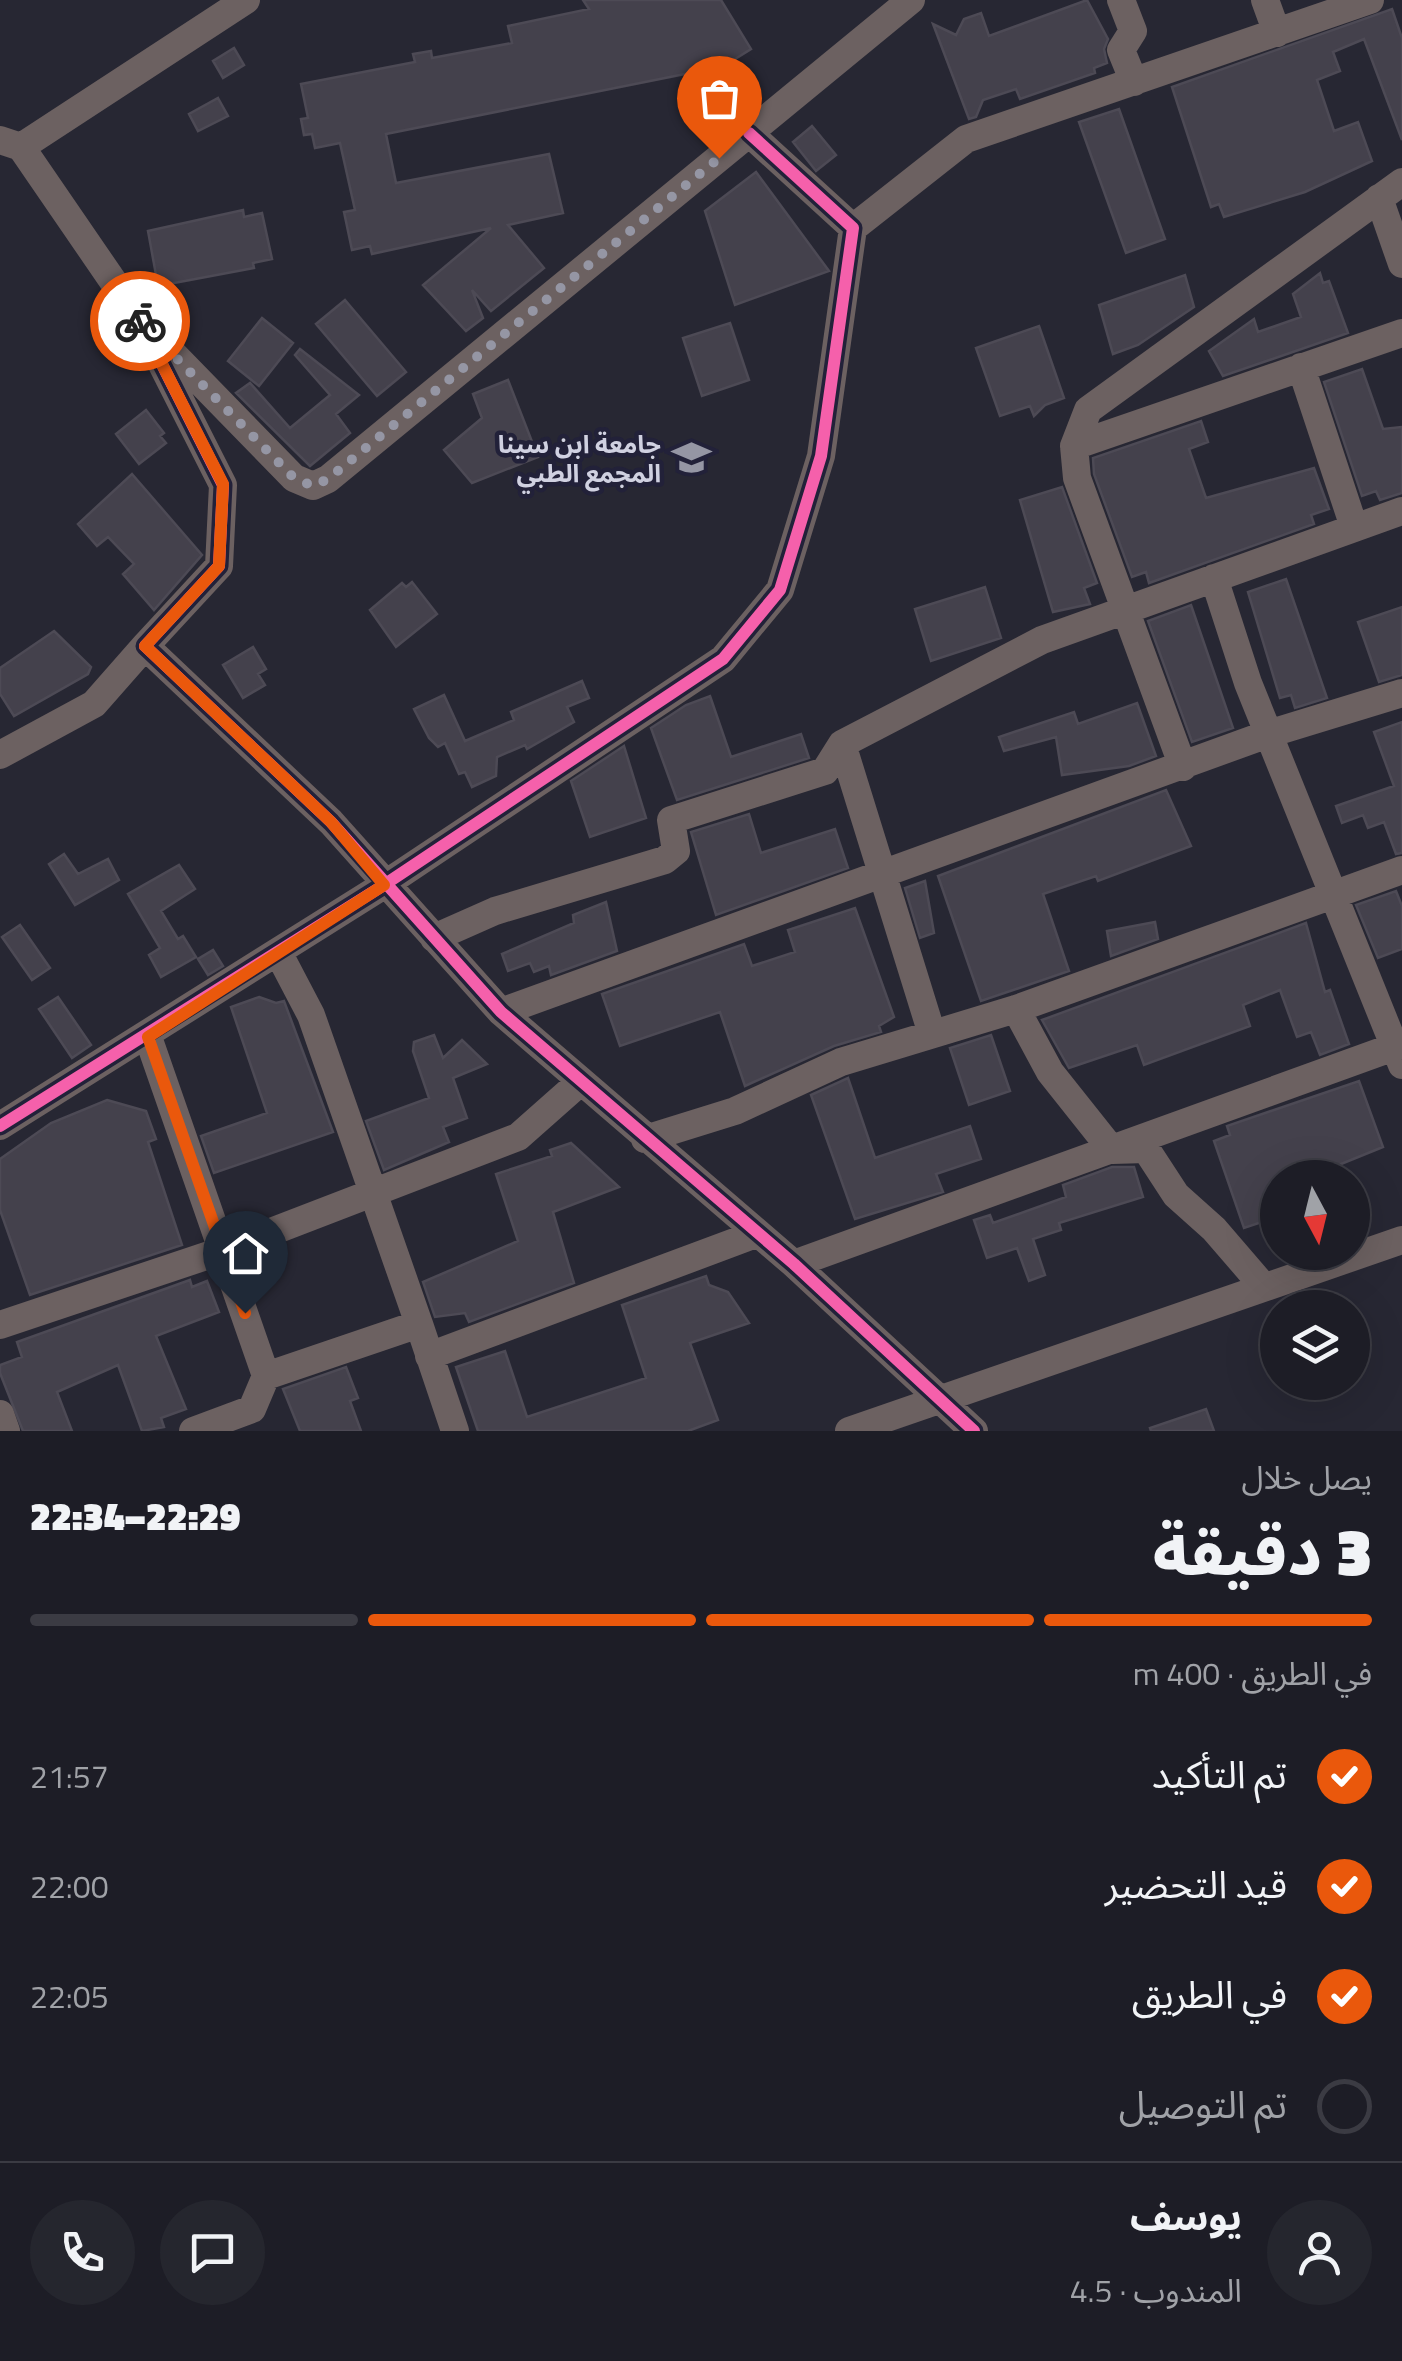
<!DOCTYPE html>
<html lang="ar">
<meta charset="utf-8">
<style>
:root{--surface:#1d1d26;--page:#25262e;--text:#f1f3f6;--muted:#a0a2a7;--line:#3b3b43;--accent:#ea580c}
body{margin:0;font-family:"Titillium Web","Noto Sans Arabic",sans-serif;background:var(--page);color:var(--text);direction:rtl;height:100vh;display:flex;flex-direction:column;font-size:38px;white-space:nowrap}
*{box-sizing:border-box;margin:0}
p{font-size:32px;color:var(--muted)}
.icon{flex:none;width:55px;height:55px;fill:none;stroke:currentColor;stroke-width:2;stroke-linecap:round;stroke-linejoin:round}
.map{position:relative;height:1431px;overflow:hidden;direction:ltr}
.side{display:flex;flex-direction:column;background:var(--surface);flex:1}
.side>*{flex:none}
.needle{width:65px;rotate:173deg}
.tools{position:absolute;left:1260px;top:1160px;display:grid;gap:20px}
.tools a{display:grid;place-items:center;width:110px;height:110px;border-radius:50%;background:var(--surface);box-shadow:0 10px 40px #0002,0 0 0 2px var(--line);font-size:50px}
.pin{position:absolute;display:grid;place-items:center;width:85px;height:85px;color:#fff;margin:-102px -42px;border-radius:50% 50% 50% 0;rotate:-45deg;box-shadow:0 0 10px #0007}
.pin .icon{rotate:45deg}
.courier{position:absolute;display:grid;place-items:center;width:100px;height:100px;margin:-50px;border:8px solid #ea580c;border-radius:50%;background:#fff;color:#222;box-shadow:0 2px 12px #0007}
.headline em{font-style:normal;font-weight:800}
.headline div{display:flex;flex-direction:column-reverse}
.headline{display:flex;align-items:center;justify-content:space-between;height:170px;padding:0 30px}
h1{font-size:65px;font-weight:800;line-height:75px}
.bar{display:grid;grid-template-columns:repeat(4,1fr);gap:15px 10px;align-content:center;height:120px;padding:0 30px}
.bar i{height:12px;border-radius:8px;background:var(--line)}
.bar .on{background:var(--accent)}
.bar p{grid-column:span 4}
.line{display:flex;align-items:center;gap:25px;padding:0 30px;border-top:2px solid var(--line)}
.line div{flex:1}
.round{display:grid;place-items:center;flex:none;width:105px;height:105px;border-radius:52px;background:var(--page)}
ol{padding:0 30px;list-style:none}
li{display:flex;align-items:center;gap:30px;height:110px}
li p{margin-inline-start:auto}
li .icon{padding:10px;border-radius:50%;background:var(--accent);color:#fff;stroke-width:4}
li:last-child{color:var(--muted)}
li i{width:55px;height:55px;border:5px solid var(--line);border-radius:50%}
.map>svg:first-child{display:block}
</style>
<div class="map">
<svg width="1402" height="1431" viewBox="0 0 1402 1431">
<rect width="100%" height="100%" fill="#272733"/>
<path fill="#44414c" stroke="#4d4a55" stroke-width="2.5" d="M583,0H721L751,49L732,61L743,97L711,107L700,71L386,134L396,183L549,154L563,213L508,225L544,268L491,311L472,290L483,318L466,331L423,285L491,228L372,254L370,246L352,250L344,212L355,210L340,143L315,148L312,134L304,135L301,119L308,118L301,84L415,62L413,54L431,51L432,58L512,43L508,26L589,9Z
M1087,0L1108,39L1104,49L1107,63L1094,68L1095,73L1020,99L1016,89L983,100L976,117L969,119L933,24L956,35L964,19L981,13L989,36Z
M1392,9L1402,38V140L1364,39L1333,52L1340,71L1317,80L1334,131L1358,122L1372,161L1305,192L1224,217L1219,204L1211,207L1172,87Z
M234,48L244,65L223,78L213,61Z
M218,98L228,116L198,131L189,114Z
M1119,109L1165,239L1126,253L1079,122Z
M812,126L836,155L816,171L793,142Z
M756,172L829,271L735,305L705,211Z
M243,210L244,217L262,213L272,259L253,263L254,268L158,286L148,231Z
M1320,273L1323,283L1329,281L1348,333L1223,376L1209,351L1254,319L1258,332L1301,317L1293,294Z
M1185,275L1194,307L1138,345L1113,354L1099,305Z
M345,300L406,372L377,396L316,324Z
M262,318L293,343L259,386L228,361Z
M730,323L749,380L702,396L683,338Z
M1039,326L1064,398L1045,405L1034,416L1030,406L1000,416L976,348Z
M300,349L359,395L336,414L350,433L310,466L236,393L250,383L290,428L330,395L295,355Z
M1362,369L1383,429L1402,427V493L1380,500L1376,491L1362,496L1324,382Z
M508,380L538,457L472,483L444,450L482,418L473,394Z
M146,410L164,433L160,436L166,443L139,464L116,434Z
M1201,421L1208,442L1189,449L1206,498L1314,468L1329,509L1311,515L1314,524L1149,583L1146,572L1132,577L1094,474L1093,458Z
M132,474L202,555L154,610L123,574L134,564L108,537L97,546L78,524Z
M1062,487L1097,583L1084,588L1090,604L1053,612L1020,500Z
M1286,579L1327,698L1295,708L1291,695L1280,698L1248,592Z
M412,582L437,614L396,647L370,610L402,583L406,587Z
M985,587L1001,638L931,661L915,609Z
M1191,605L1233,728L1192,742L1148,621Z
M1402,607V675L1379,682L1358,622Z
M54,631L91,667L88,674L14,716L0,694V668Z
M253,647L266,669L258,674L265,685L243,698L223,665Z
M582,681L589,698L567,707L574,722L527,749L525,745L497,757L496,776L472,787L465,772L459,774L445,743L438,747L429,738L414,709L444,695L465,741L514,720L511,712Z
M710,696L731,757L801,734L809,758L677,800L651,728L686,705Z
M1137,703L1156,756L1129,766L1062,775L1056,737L1004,751L999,737L1074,712L1078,724Z
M1402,722V853L1396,854L1384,822L1368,828L1363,815L1342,823L1336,806L1394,786L1374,732Z
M624,746L646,818L590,837L571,781Z
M1166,790L1191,846L1098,881L1096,876L1043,894L1069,971L981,1001L938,876Z
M749,814L761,853L835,829L848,868L716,915L691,832Z
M64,854L78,874L108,859L119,880L75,905L49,864Z
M179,865L195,889L161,911L178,939L183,936L196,957L161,977L149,955L160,948L128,894Z
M925,881L934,933L920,938L905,888Z
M1396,891L1402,906V949L1378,958L1356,905Z
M606,902L617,951L551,975L549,966L534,972L530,963L508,971L502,954L574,923L573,915Z
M855,908L894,1017L879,1026L881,1032L834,1046L745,1086L720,1012L620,1046L602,994L744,944L752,966L795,952L788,930Z
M1155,922L1158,939L1111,956L1107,931Z
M1306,923L1325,992L1330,990L1349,1044L1320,1055L1311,1032L1297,1037L1280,990L1243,1005L1250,1026L1144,1065L1137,1045L1069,1068L1042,1020Z
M20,925L50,968L32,980L2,937Z
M213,950L223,966L208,975L198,959Z
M58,997L91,1045L72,1058L39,1009Z
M259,997L276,1003L284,1001L333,1132L214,1173L201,1136L267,1113L231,1007Z
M434,1035L443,1058L462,1040L487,1064L453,1078L467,1118L443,1127L449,1142L384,1170L366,1121L429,1098L413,1051L414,1042Z
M991,1035L1010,1091L969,1105L950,1048Z
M848,1078L875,1158L970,1126L981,1159L936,1174L943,1192L855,1219L811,1095Z
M1359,1081L1383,1147L1341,1164L1339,1172L1323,1177L1322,1174L1278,1178V1200L1260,1206L1265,1221L1244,1228L1214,1141L1230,1135L1227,1126Z
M107,1100L146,1111L156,1139L148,1142L182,1245L30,1295L0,1210V1159L51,1123Z
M571,1143L619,1187L553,1212L574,1283L469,1322L465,1313L435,1317L423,1282L518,1241L496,1174L552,1156L550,1150Z
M1112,1167H1134L1143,1197L1059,1223L1061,1230L1033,1239L1045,1275L1029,1281L1017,1248L987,1258L974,1220L990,1215L993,1223L1066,1197L1063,1185Z
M706,1276L709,1285L728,1292L749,1323L690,1343L718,1420L688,1431H478L456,1367L505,1351L527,1417L646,1378L622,1305Z
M190,1280L192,1287L207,1281L219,1312L156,1336L186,1409L161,1418L164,1427L142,1431L118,1365L57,1392L72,1431H23L0,1373V1365L22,1357L17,1342Z
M346,1367L358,1398L350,1401L361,1431H300L283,1389Z
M1206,1409L1214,1431H1151L1150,1428Z"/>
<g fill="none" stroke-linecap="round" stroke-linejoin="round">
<path stroke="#6c6161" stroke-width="28" d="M1121,0L1133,31L1121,50L1134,82
M1265,0L1277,33
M0,140L21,147L139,319L294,478L313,486L328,479L911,0
M21,147L246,0
M1379,198L1402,264
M853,228L966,139L1370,0
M139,319L223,485L219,566L145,646L331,822L501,1012L794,1264L974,1431
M1301,367L1354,527
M1074,446L1402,333
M1214,578L1248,683L1402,1065
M842,744L932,1034
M0,755L94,704L145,646
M1183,767L1077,478L1074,446L1088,410L1402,182
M434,938L495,911L665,860L676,851L671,820L825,771L842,744L1042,640L1402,511
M278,952L311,1015L419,1324
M1016,1009L1050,1072L1112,1150L1146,1149L1176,1195L1214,1229L1264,1287
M501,1012L1268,734L1402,693
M148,1037L266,1376
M0,1126L384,885L723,659L780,590L821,456L853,228L749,133
M645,1139L735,1111L841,1062L1016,1009L1402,870
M794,1264L1402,1044
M0,1325L224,1250L518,1137L579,1083
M429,1356L756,1234
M0,1414L6,1431
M193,1431L252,1409L266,1376L419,1324L455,1431
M849,1431L1402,1240"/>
<defs>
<path id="cycleway" d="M139,319L223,485L219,566L145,646L331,822L501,1012L794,1264L974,1431
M0,1126L384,885L723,659L780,590L821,456L853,228L749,133"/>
</defs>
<use href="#cycleway" stroke="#222139" stroke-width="19"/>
<use href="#cycleway" stroke="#f560ab" stroke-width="12"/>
</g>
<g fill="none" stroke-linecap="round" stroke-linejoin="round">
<path stroke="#9596a4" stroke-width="10" stroke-dasharray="0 18" d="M140,321L294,478L313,486L328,479L719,158"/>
<path stroke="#ea580c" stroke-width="12" d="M140,321L223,484L219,566L145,646L331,822L384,885L148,1037L245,1313"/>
</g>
<defs>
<symbol id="university-bare" viewBox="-9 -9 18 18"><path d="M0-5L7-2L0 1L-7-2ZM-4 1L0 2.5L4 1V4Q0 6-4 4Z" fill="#9596a4" stroke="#222139" stroke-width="2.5" paint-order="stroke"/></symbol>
</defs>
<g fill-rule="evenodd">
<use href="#university-bare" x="664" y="430" width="55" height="55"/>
</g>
<g text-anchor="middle" stroke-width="9" stroke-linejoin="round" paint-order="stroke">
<g font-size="25" font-weight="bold" fill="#d0d1e1" stroke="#222139" text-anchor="end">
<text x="661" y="453">جامعة ابن سينا<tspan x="661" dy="29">المجمع الطبي</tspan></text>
</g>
</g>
</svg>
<div class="tools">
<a><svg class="needle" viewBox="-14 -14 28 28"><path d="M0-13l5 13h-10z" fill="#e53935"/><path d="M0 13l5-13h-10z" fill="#a0a2a7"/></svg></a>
<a><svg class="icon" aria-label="layers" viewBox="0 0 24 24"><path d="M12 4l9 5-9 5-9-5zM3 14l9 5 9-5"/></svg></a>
</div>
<div class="pin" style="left:719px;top:158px;background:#ea580c"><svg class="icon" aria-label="bag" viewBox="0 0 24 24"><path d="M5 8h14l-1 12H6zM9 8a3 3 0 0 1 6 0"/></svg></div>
<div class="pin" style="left:245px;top:1313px;background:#1f2937"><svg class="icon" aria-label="home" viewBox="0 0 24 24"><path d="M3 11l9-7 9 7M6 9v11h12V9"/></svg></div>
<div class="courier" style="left:140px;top:321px"><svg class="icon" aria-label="bike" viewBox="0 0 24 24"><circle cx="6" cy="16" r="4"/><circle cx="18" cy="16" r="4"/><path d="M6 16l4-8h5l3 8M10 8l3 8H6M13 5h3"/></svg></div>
</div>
<section class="side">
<div class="headline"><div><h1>3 دقيقة</h1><p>يصل خلال</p></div><em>22:29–22:34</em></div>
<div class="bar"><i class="on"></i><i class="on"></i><i class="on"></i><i></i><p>في الطريق · 400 m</p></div>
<ol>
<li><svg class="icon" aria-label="check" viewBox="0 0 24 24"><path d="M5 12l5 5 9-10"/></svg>تم التأكيد<p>21:57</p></li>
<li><svg class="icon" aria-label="check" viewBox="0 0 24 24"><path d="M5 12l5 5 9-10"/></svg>قيد التحضير<p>22:00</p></li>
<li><svg class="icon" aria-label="check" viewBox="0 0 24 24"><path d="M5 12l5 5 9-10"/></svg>في الطريق<p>22:05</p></li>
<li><i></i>تم التوصيل</li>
</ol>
<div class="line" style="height:180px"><a class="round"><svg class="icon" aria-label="person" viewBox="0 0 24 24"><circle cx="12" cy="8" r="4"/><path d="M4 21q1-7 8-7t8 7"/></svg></a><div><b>يوسف</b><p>المندوب · 4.5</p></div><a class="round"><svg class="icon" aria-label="chat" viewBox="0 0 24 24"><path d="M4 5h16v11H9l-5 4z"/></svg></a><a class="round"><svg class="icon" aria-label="phone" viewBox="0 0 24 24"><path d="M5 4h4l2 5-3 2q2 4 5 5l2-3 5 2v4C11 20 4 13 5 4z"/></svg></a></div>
</section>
